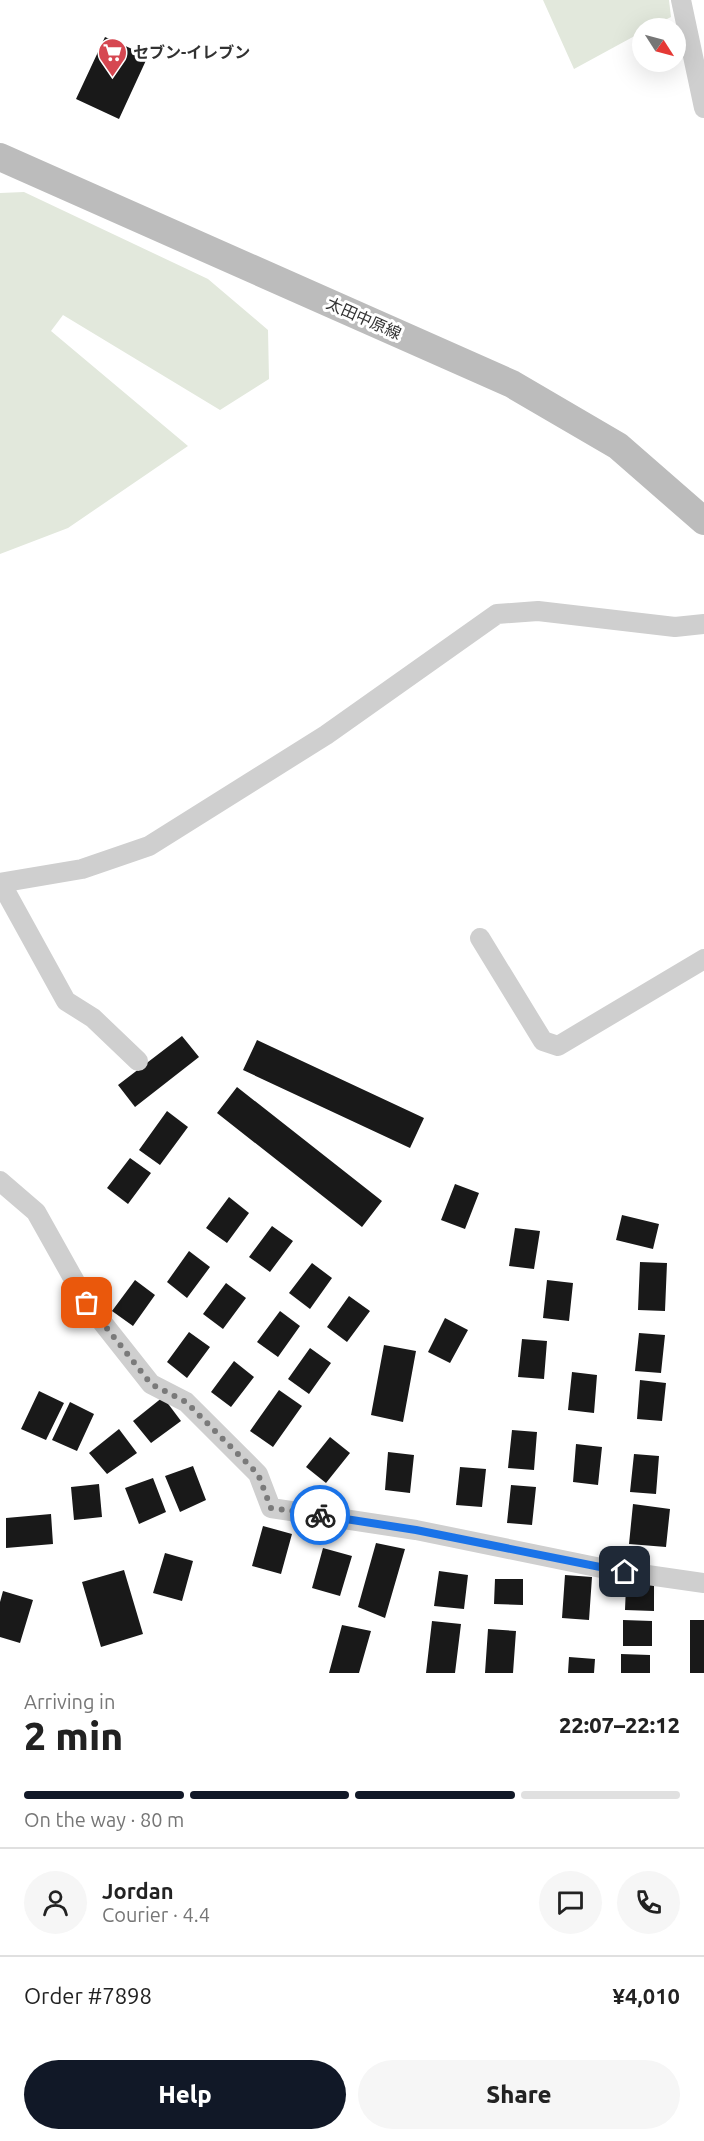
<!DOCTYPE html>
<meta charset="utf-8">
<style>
:root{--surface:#fff;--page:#f6f6f6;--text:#222;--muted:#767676;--line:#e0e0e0;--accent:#111827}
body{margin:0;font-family:Ubuntu,"Noto Sans JP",sans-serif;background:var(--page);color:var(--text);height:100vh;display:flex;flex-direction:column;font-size:22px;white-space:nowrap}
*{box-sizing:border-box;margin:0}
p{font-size:20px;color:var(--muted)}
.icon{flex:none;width:33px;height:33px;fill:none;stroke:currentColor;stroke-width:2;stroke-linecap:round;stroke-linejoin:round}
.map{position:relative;height:1673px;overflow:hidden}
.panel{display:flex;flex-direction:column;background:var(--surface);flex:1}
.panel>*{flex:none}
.needle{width:39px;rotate:126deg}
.buttons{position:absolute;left:632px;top:18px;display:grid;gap:12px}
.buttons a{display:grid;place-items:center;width:54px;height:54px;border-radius:50%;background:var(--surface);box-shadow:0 6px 24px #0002;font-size:30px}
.pin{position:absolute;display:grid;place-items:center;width:51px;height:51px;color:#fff;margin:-26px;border-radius:12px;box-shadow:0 3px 9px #0006}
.courier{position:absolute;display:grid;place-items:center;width:60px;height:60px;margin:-30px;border:4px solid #1a73e8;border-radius:50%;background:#fff;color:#222;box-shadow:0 2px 8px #0007}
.headline em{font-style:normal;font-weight:800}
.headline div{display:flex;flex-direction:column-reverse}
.headline{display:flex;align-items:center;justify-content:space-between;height:102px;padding:0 24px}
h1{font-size:39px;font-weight:800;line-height:45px}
.bar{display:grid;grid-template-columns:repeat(4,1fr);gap:9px 6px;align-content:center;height:72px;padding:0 24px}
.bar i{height:8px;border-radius:4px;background:var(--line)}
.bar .on{background:var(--accent)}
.bar p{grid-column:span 4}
.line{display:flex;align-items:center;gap:15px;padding:0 24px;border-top:2px solid var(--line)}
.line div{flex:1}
.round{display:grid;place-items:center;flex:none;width:63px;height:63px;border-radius:32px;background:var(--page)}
.primary-button{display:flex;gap:12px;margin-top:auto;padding:12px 24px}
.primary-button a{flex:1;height:69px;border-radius:36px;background:var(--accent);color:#fff;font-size:24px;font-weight:800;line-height:69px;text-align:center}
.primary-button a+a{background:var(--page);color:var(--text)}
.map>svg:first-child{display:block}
</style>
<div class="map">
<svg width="704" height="1673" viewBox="0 0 704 1673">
<rect width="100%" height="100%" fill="#fff"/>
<path fill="#e2e8dc" d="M543,0H669L671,17L649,28H642V32L574,69Z
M24,192L208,279L268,330L269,379L220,410L63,315L51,331L188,446L68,528L0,554V193Z"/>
<path fill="#191919" d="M105,37L148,56L119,119L76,99Z
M182,1036L199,1057L135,1107L118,1085Z
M257,1040L424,1118L410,1148L243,1070Z
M237,1087L382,1201L362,1227L217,1113Z
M167,1111L188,1127L160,1165L139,1150Z
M130,1158L151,1173L128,1204L107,1188Z
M455,1184L479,1193L465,1229L441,1220Z
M229,1197L249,1213L227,1243L206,1228Z
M622,1215L659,1224L653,1249L616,1240Z
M272,1226L293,1241L270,1272L249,1257Z
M515,1228L540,1231L534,1269L509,1266Z
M189,1251L210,1267L187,1298L167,1282Z
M640,1262L667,1263L665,1311L638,1310Z
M312,1263L332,1278L310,1309L289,1293Z
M135,1280L155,1295L133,1326L112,1311Z
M547,1280L573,1283L569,1321L543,1318Z
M226,1283L246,1298L223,1329L203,1314Z
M349,1296L370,1311L347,1342L327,1327Z
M280,1311L300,1326L278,1357L257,1342Z
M445,1318L468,1330L450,1363L428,1352Z
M189,1332L210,1347L187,1378L167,1362Z
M639,1333L665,1335L661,1373L635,1371Z
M522,1339L547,1341L544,1379L518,1377Z
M384,1345L416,1351L403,1422L371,1415Z
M310,1348L331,1363L309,1394L288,1379Z
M234,1361L254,1377L231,1407L211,1392Z
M572,1372L597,1375L594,1413L568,1410Z
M640,1380L666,1383L662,1421L637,1419Z
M279,1390L302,1406L273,1447L250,1431Z
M39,1391L64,1403L46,1440L21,1429Z
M163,1397L181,1421L151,1443L133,1421Z
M70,1402L94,1414L77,1451L52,1440Z
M119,1429L137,1453L107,1474L89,1453Z
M512,1430L537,1432L534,1470L508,1468Z
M330,1437L350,1453L326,1483L306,1467Z
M576,1444L602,1447L598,1485L573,1482Z
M388,1452L414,1455L410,1493L385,1490Z
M634,1454L659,1456L656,1494L630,1492Z
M193,1466L206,1500L180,1512L165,1476Z
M460,1467L486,1469L482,1507L456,1505Z
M153,1478L166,1512L139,1524L125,1488Z
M99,1484L102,1517L74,1520L71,1487Z
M511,1485L536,1487L532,1525L507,1523Z
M633,1504L670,1509L666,1547L629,1544Z
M51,1514L53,1544L6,1548V1518Z
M263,1526L292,1534L281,1574L252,1566Z
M376,1543L405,1549L385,1618L358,1607Z
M323,1548L352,1556L340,1596L312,1588Z
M165,1553L193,1561L182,1601L153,1593Z
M124,1570L143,1634L101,1647L82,1582Z
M439,1571L468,1575L464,1609L434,1606Z
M565,1575L592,1577L589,1620L562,1618Z
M495,1579H523V1605L494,1604Z
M626,1585H654V1611L625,1610Z
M3,1591L33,1600L20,1643L0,1637V1602Z
M623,1620L652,1621V1646H623Z
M690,1620H704V1673H690Z
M432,1621L461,1624L455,1673H426Z
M342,1625L371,1631L359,1673H329Z
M488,1629L516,1631L513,1673H485Z
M621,1654L650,1655V1673H621Z
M569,1657L595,1659L594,1673H568Z"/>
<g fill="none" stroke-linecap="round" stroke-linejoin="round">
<path stroke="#cfcfcf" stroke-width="20" d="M681,0L704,108
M0,883L82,869L149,846L326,735L497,614L538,611L675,627L704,624
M1,883L66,1001L93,1018L138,1061
M480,938L543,1041L558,1046L704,959
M0,1181L36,1212L87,1303L151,1384L186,1402L258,1474L271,1508L416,1530L606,1569L704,1583"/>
<path stroke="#bcbcbc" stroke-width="28" d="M0,157L512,384L618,446L704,521"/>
</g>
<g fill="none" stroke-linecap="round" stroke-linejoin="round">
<path stroke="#7a7a7a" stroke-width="6" stroke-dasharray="0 10.8" d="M87,1303L151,1384L186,1402L258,1474L271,1508L320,1515"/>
<path stroke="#1a73e8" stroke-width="8" d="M320,1515L416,1530L625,1572"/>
</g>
<defs>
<symbol id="supermarket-pin" viewBox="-11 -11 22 30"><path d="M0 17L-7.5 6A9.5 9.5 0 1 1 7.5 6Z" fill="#d64751" stroke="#fff"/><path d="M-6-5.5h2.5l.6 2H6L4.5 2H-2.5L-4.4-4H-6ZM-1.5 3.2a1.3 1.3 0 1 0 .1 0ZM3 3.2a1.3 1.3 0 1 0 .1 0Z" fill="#fff"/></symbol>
</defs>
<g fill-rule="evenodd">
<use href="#supermarket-pin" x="96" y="36" width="33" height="45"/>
</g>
<g text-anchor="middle" stroke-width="6" stroke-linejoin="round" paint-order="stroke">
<g font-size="16" font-weight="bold" fill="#323232" stroke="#fff" text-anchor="start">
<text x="133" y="58">セブン-イレブン</text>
</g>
<g font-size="16" fill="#323232" stroke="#fff">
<text transform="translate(364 318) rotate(24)" y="6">太田中原線</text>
</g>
</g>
</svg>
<div class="buttons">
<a><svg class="needle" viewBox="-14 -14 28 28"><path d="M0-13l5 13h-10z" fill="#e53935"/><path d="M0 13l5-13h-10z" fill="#767676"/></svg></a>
</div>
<div class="pin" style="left:87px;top:1303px;background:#ea580c"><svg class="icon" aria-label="bag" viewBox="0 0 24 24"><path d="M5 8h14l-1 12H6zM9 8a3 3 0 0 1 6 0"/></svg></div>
<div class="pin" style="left:625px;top:1572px;background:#1f2937"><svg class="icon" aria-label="home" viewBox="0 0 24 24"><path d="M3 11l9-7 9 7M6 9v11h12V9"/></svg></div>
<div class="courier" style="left:320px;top:1515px"><svg class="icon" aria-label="bike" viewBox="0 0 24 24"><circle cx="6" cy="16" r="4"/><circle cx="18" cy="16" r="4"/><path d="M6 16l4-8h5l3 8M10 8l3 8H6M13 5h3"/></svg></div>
</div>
<section class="panel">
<div class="headline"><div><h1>2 min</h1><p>Arriving in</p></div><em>22:07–22:12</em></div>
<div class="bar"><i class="on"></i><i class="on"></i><i class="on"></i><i></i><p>On the way · 80 m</p></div>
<div class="line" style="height:108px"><a class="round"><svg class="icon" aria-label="person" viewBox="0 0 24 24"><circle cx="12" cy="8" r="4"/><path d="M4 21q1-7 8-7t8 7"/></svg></a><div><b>Jordan</b><p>Courier · 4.4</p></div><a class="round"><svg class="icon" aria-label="chat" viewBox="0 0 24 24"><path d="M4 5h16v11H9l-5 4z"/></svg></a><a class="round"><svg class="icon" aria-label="phone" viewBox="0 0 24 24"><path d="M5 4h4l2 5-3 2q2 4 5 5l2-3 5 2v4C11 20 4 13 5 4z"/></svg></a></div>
<div class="line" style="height:78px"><div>Order #7898</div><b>¥4,010</b></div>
<div class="primary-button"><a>Help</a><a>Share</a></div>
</section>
